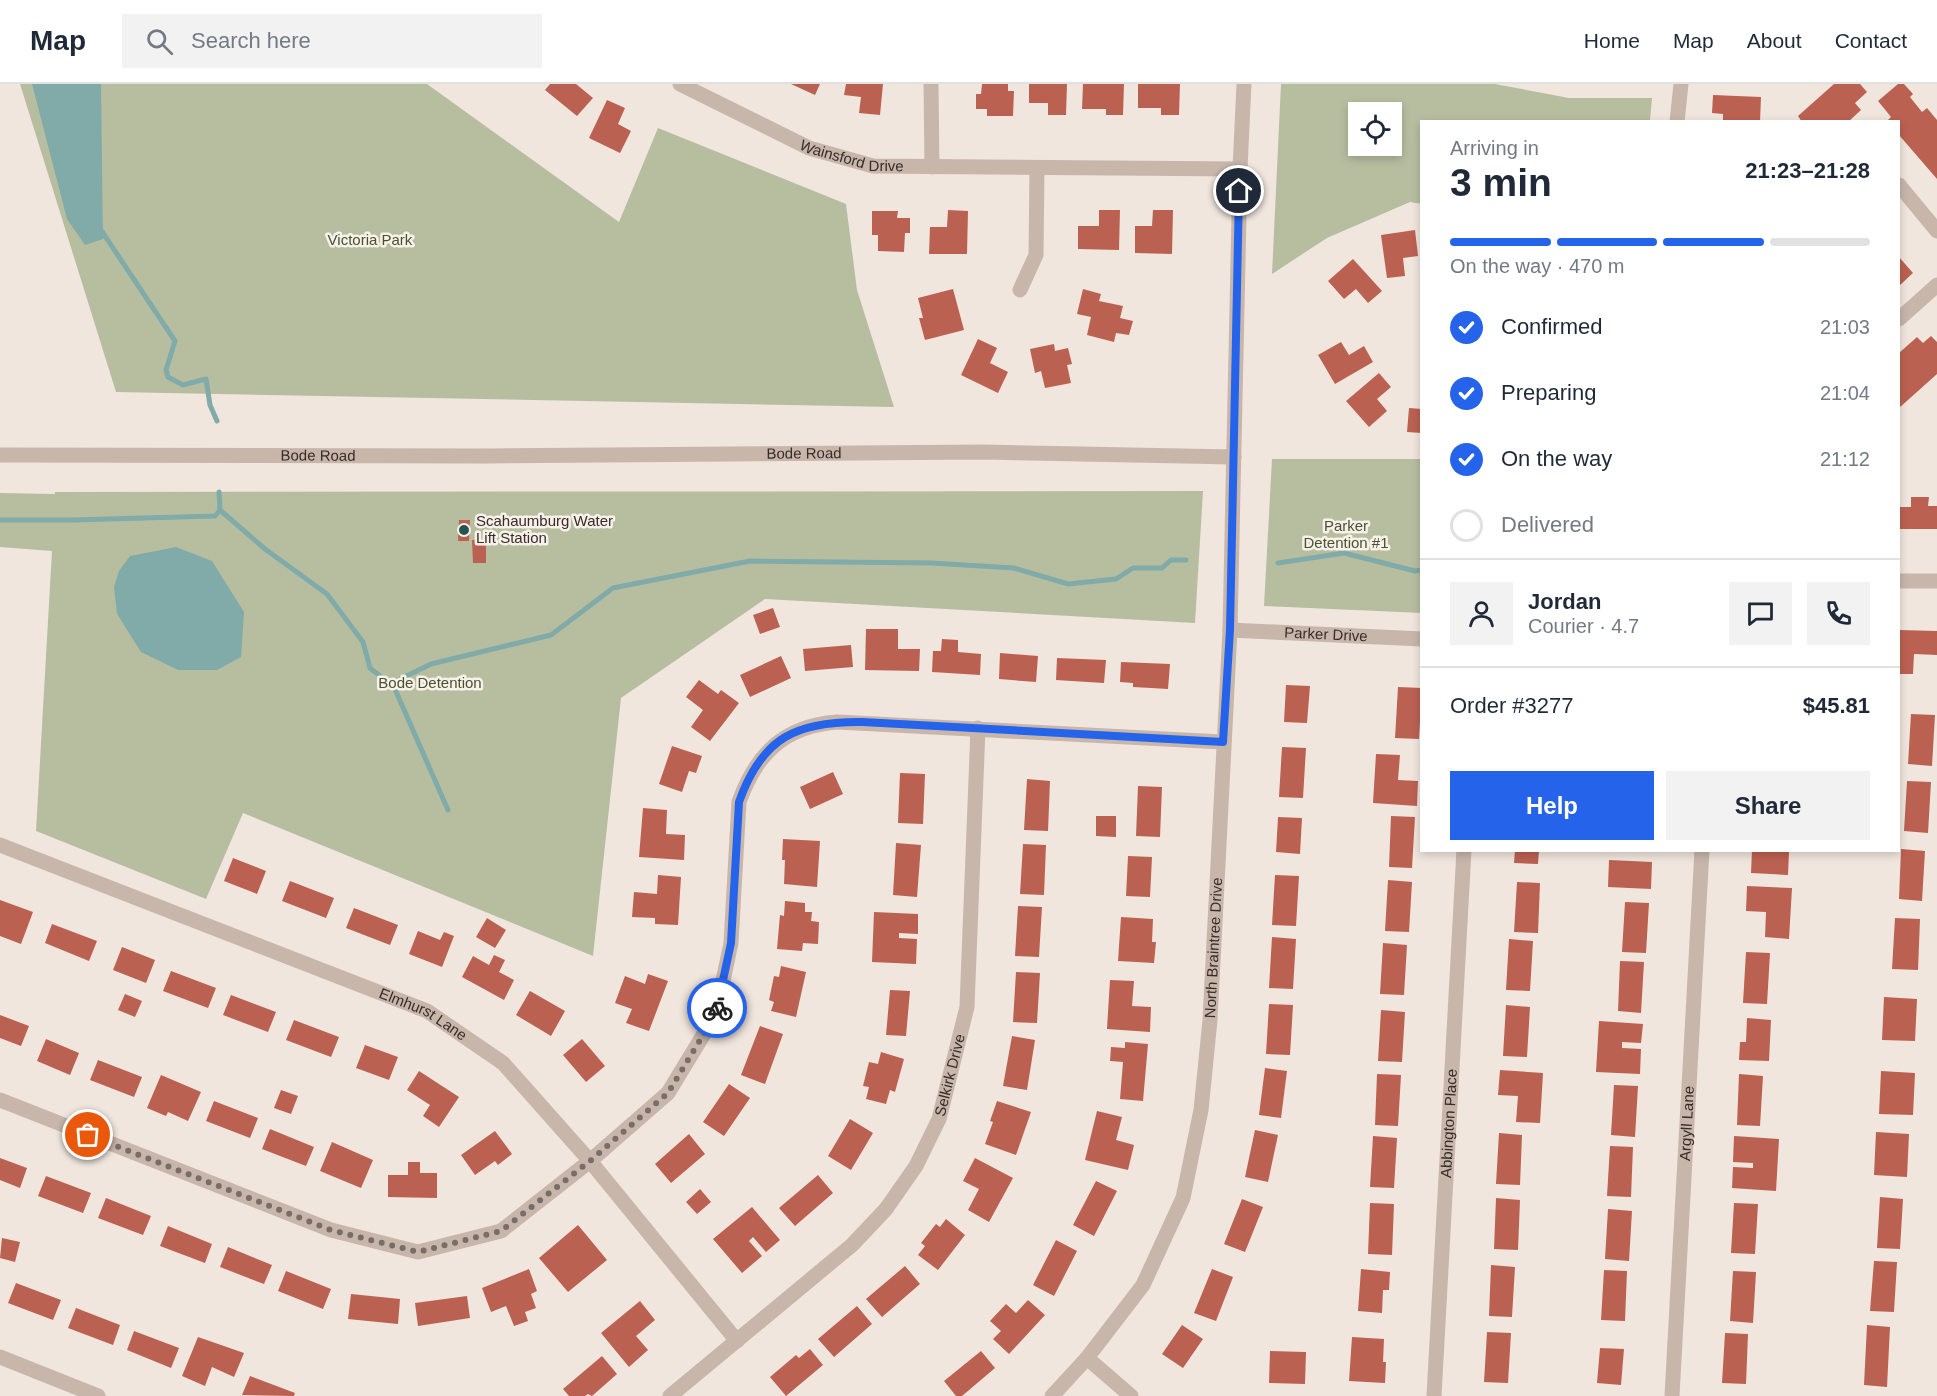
<!DOCTYPE html>
<meta charset="utf-8">
<style>
:root{--surface:#fff;--page:#f2f2f3;--text:#1f2937;--muted:#747a83;--line:#e0e1e3;--accent:#2563eb}
body{margin:0;font-family:Helvetica,sans-serif;background:var(--page);color:var(--text);height:100vh;display:flex;flex-direction:column;font-size:22px;white-space:nowrap}
*{box-sizing:border-box;margin:0}
p{font-size:20px;color:var(--muted)}
.icon{flex:none;width:33px;height:33px;fill:none;stroke:currentColor;stroke-width:2;stroke-linecap:round;stroke-linejoin:round}
.map{position:relative;flex:1;overflow:hidden}
.sheet{position:absolute;left:1420px;top:36px;width:480px;height:732px;display:flex;flex-direction:column;background:var(--surface);border-radius:0px;box-shadow:0 3px 9px #0003}
.sheet>*{flex:none}
.tools{position:absolute;left:1348px;top:18px;display:grid;gap:12px}
.tools a{display:grid;place-items:center;width:54px;height:54px;border-radius:0px;background:var(--surface);box-shadow:0 3px 9px #0003;font-size:30px}
.pin{position:absolute;display:grid;place-items:center;width:51px;height:51px;color:#fff;margin:-26px;border:3px solid #fff;border-radius:50%;box-shadow:0 2px 6px #0007}
.courier{position:absolute;display:grid;place-items:center;width:60px;height:60px;margin:-30px;border:4px solid #2563eb;border-radius:50%;background:#fff;color:#222;box-shadow:0 2px 8px #0007}
.overview em{font-style:normal;font-weight:700}
.overview div{display:flex;flex-direction:column-reverse}
.overview{display:flex;align-items:center;justify-content:space-between;height:102px;padding:0 30px}
h1{font-size:39px;font-weight:700;line-height:45px}
.bar{display:grid;grid-template-columns:repeat(4,1fr);gap:9px 6px;align-content:center;height:72px;padding:0 30px}
.bar i{height:8px;border-radius:4px;background:var(--line)}
.bar .active{background:var(--accent)}
.bar p{grid-column:span 4}
.line{display:flex;align-items:center;gap:15px;padding:0 30px;border-top:2px solid var(--line)}
.line div{flex:1}
.round{display:grid;place-items:center;flex:none;width:63px;height:63px;border-radius:0px;background:var(--page)}
ol{padding:0 30px;list-style:none}
li{display:flex;align-items:center;gap:18px;height:66px}
li p{margin-inline-start:auto}
li .icon{padding:6px;border-radius:50%;background:var(--accent);color:#fff;stroke-width:4}
li:last-child{color:var(--muted)}
li i{width:33px;height:33px;border:3px solid var(--line);border-radius:50%}
.action{display:flex;gap:12px;margin-top:auto;padding:12px 30px}
.action a{flex:1;height:69px;border-radius:0px;background:var(--accent);color:#fff;font-size:24px;font-weight:700;line-height:69px;text-align:center}
.action a+a{background:var(--page);color:var(--text)}
header{display:flex;align-items:center;gap:36px;box-sizing:border-box;height:84px;padding:0 30px;background:var(--surface);border-bottom:2px solid var(--line)}
header strong{font-size:28px}
nav{display:flex;gap:33px;margin-inline-start:auto;font-size:21px}
.search{width:420px;height:54px;background:var(--page);display:flex;align-items:center;gap:15px;box-sizing:border-box;padding:0 21px;border-radius:0px;color:var(--muted);font-size:22px}
.map>svg:first-child{display:block}
</style>
<header>
<strong>Map</strong>
<div class="search"><svg class="icon" aria-label="search" viewBox="0 0 24 24"><circle cx="10" cy="10" r="6"/><path d="M15 15l6 6"/></svg>Search here</div>
<nav><a>Home</a><a>Map</a><a>About</a><a>Contact</a></nav>
</header>
<div class="map">
<svg width="1937" height="1312" viewBox="0 0 1937 1312">
<rect width="100%" height="100%" fill="#f0e6de"/>
<path fill="#b7bea0" fill-rule="evenodd" d="M20,0H427L619,138L658,44L846,120L857,206L894,323L116,308Z
M1281,0H1495L1569,14H1652L1650,37L1422,38V120L1410,118L1327,154L1272,190ZM1359,28H1392V62H1359Z
M1272,375H1422V529L1264,522Z
M1203,407L1195,539L765,515L621,614L593,872L243,729L206,815L36,747L52,467L0,463V409L55,410V408Z"/>
<path fill="#80aba9" d="M32,0H101L103,155L85,161L67,135Z
M176,463L212,477L244,528L241,573L217,586H178L141,568L117,530L114,503L119,487L130,472Z"/>
<g fill="none" stroke-linecap="round" stroke-linejoin="round">
<path stroke="#80aba9" stroke-width="5" d="M99,143L175,257L166,286L168,293L183,301L206,295L210,321L217,337
M220,426L265,465L327,510L363,558L370,584L394,603L448,726
M0,436H73L215,432L220,426L219,408
M1278,479L1344,469L1415,487L1422,486
M390,600L431,580L551,551L613,504L750,477L931,479L1014,484L1068,500L1116,495L1133,484H1162L1171,476H1186"/>
</g>
<path fill="#bb6152" d="M550,0H576L593,14L577,32L545,6Z
M791,0H820L815,11Z
M846,0H883L880,31L859,29L861,13L844,11Z
M982,0H1008V7H1014L1013,32H987V25H976V10H981Z
M1029,0H1067L1066,31H1048V19H1029Z
M1083,0H1124L1123,31H1106V25H1082Z
M1138,0H1180L1179,31H1161V24H1138Z
M1834,0H1860L1867,8L1855,19L1861,26L1848,38H1802L1798,32Z
M1898,0H1904L1913,10L1910,13L1922,28L1927,24L1937,36V95L1899,51V38H1886L1891,33L1878,17Z
M1713,11L1761,13L1760,38H1723V30L1712,29Z
M607,16L625,24L618,40L631,47L620,69L589,54Z
M948,126L968,127L967,170H929L930,143H947Z
M1099,126H1120L1119,166L1078,165V142H1099Z
M1153,126H1173L1172,170L1135,169V142H1152Z
M872,127H898L897,134H910V149H905L904,168L878,167V151H872Z
M1415,146L1418,172L1403,174L1405,192L1387,194L1381,151Z
M1899,173L1913,189L1899,202Z
M1353,175L1382,207L1368,219L1356,205L1344,215L1328,197Z
M953,205L964,246L925,256L919,234H923L918,214Z
M1083,205L1101,210L1099,217L1123,222L1120,234L1133,237L1129,251L1116,249L1114,258L1087,251L1091,233L1077,230Z
M1931,252L1937,258V290L1899,324V269L1917,253L1923,259Z
M978,255L997,264L990,279L1008,288L998,309L961,291Z
M1341,258L1349,271L1364,262L1373,278L1335,300L1318,271Z
M1054,260L1055,267L1068,264L1072,280L1067,281L1071,299L1045,304L1041,287L1035,289L1030,265Z
M1379,289L1391,303L1377,315L1387,327L1369,343L1346,317Z
M1409,324L1422,325V349L1407,348Z
M1911,413H1929L1928,422H1937V445H1899V423H1911Z
M459,436H470L469,457H458Z
M472,456H486V479H473Z
M773,524L780,543L760,550L753,531Z
M866,545H898V565H920L919,587L865,586Z
M1899,546L1937,547V571L1914,570L1913,590H1899Z
M942,555L958,556V568L981,570L980,591L932,588L933,567H941Z
M851,561L853,583L805,587L803,565Z
M1000,569L1038,572L1036,598L999,595Z
M781,572L791,594L750,613L740,591Z
M1057,574L1106,576L1104,599L1056,596Z
M1121,578L1170,580L1168,605L1133,603V599L1120,598Z
M699,596L718,610L721,606L739,619L710,657L691,643L703,626L686,613Z
M1286,601L1310,602L1307,639L1284,638Z
M1398,603L1422,604L1419,655L1395,654Z
M1911,630L1935,631L1932,682L1908,680Z
M672,662L702,672L696,689L689,687L682,708L659,700Z
M1282,663L1306,664L1303,714L1279,713Z
M1376,670L1400,671L1398,696L1418,697L1417,722L1373,719Z
M833,688L843,710L810,725L800,703Z
M900,689L925,690L923,740L898,739Z
M1027,695L1050,697L1048,747L1024,746Z
M1907,697L1931,698L1928,749L1904,747Z
M1138,702L1162,703L1160,753L1136,752Z
M643,724L667,726L666,750L685,751L684,776L639,773Z
M1096,732H1116V753L1096,752Z
M1391,732L1415,733L1412,784L1389,783Z
M1278,733L1302,734L1300,770L1276,768Z
M783,755L820,757L817,803L784,800L785,776H782Z
M896,759L921,761L917,813L893,811Z
M1023,760L1046,761L1044,811L1020,810Z
M1901,765L1925,767L1922,817L1899,815Z
M1515,766H1539L1538,780L1514,779Z
M1752,766L1789,768L1788,791L1751,789Z
M1128,772L1152,773L1150,813L1126,812Z
M233,774L266,787L257,810L224,797Z
M1609,776L1652,778L1651,805L1608,803Z
M658,791L681,793L678,841L655,840V834L632,833L634,808L657,810Z
M1275,791L1299,792L1296,842L1272,841Z
M1388,796L1412,798L1409,848L1385,847Z
M290,797L334,814L326,834L282,817Z
M1517,798L1540,799L1538,849L1514,848Z
M1747,802L1792,804L1789,855L1765,853L1766,828L1746,827Z
M0,816L33,828L21,860L0,852Z
M785,817L805,819V828H812L811,837L819,838L818,860L803,859L802,867L777,865L780,831L784,832Z
M1625,818L1649,819L1646,869L1622,868Z
M1018,822L1042,823L1039,873L1015,872Z
M354,824L398,841L390,861L346,844Z
M874,828L918,830V850L899,849V854L917,855L916,880L872,878Z
M1121,833L1153,835L1152,858H1156L1154,879L1118,877Z
M487,834L506,846L495,864L476,853Z
M1895,834L1920,835L1918,886L1892,885Z
M52,840L97,857L89,877L45,859Z
M418,847L440,856L444,848L454,852L442,883L409,870Z
M1272,853L1296,855L1293,905L1269,904Z
M1509,855L1533,857L1530,907L1506,906Z
M1383,859L1407,861L1404,911L1380,910Z
M122,863L155,876L146,899L113,886Z
M1746,868L1770,869L1767,920L1743,919Z
M494,871L505,876L499,888L514,896L504,916L462,893L473,872L489,881Z
M1620,877L1644,878L1641,929L1618,927Z
M781,882L806,888L796,933L771,927L774,918L769,916L774,892L779,893Z
M171,887L216,904L208,924L163,907Z
M1016,888L1040,889L1037,939L1013,938Z
M648,890L668,897L649,947L626,939L632,925L615,919L625,892L645,900Z
M1110,896L1134,897L1132,922L1151,923L1150,948L1107,945Z
M890,906L910,907L906,952L886,951Z
M530,907L565,927L551,952L516,931Z
M125,910L142,917L135,933L118,926Z
M231,911L276,928L268,948L223,931Z
M1884,913L1917,915L1915,957L1882,956Z
M1269,920L1293,921L1290,971L1266,970Z
M1506,921L1530,923L1527,973L1503,972Z
M1381,926L1405,928L1402,978L1378,977Z
M0,931L29,942L21,962L0,954Z
M1747,934L1771,936L1769,977L1739,976L1740,958H1746Z
M294,936L339,953L331,973L286,956Z
M1599,937L1643,940L1641,959L1622,958V964L1641,965L1640,990L1596,988Z
M760,942L783,950L765,1000L741,991Z
M1012,952L1035,956L1027,1006L1003,1002Z
M46,955L79,969L70,991L37,977Z
M582,955L605,982L586,998L563,971Z
M1125,958L1148,960L1143,1017L1120,1015L1123,978L1110,977L1111,963L1125,964Z
M365,961L398,973L389,996L356,984Z
M881,968L904,975L895,1008L890,1006L886,1020L866,1015L869,1003L863,1002L869,978L878,980Z
M98,976L142,993L134,1013L90,996Z
M1265,984L1287,987L1281,1034L1259,1031Z
M1500,986L1543,989L1540,1039L1516,1038L1518,1012L1498,1011Z
M419,987L459,1013L439,1043L423,1032L430,1021L407,1006Z
M1881,987L1915,989L1913,1031L1879,1030Z
M1377,990L1401,991L1398,1042L1375,1041Z
M1739,990L1763,992L1760,1042L1737,1041Z
M161,991L201,1008L188,1037L168,1028L166,1032L147,1024Z
M729,1000L750,1014L724,1052L703,1038Z
M1614,1001L1638,1002L1635,1053L1611,1051Z
M281,1006L298,1012L291,1030L274,1024Z
M214,1017L258,1034L250,1054L206,1037Z
M997,1017L1031,1028L1016,1071L985,1060L993,1038L990,1037Z
M1097,1027L1122,1033L1116,1056L1134,1061L1128,1086L1085,1076Z
M850,1035L873,1049L851,1086L828,1072Z
M270,1045L314,1063L306,1082L262,1065Z
M1255,1046L1278,1051L1268,1098L1245,1093Z
M495,1047L512,1070L498,1081L495,1077L475,1091L461,1071Z
M1876,1048L1909,1050L1907,1093L1874,1091Z
M1499,1049L1522,1051L1520,1101L1496,1100Z
M689,1050L705,1070L671,1099L655,1080Z
M1373,1052L1397,1054L1394,1104L1370,1103Z
M1734,1052L1779,1055L1776,1107L1732,1104L1733,1083L1753,1084V1079L1733,1078Z
M332,1058L373,1076L361,1104L320,1087Z
M1610,1062L1633,1063L1631,1113L1607,1112Z
M0,1074L27,1084L20,1104L0,1096Z
M975,1074L1013,1094L989,1138L968,1126L979,1105L963,1097Z
M408,1078H420V1089H437V1114L388,1113V1091H408Z
M818,1091L833,1109L795,1142L779,1124Z
M46,1092L91,1109L83,1129L38,1112Z
M1096,1097L1117,1107L1094,1152L1073,1141Z
M700,1105L711,1118L697,1130L686,1118Z
M1880,1113L1903,1115L1900,1165L1877,1164Z
M106,1114L151,1132L143,1151L98,1134Z
M1496,1114L1520,1116L1518,1166L1494,1165Z
M1242,1115L1263,1123L1245,1168L1224,1160Z
M1370,1119L1394,1120L1392,1171L1368,1170Z
M1734,1119L1758,1120L1755,1170L1731,1169Z
M752,1123L780,1156L766,1168L753,1153L749,1157L762,1172L742,1189L713,1155Z
M1608,1125L1632,1127L1629,1177L1605,1175Z
M946,1135L965,1151L938,1186L918,1171L925,1162L921,1159L936,1140L940,1143Z
M578,1141L607,1176L568,1208L539,1174Z
M168,1142L212,1160L205,1179L160,1162Z
M2,1154L20,1158L15,1178L0,1174Z
M1056,1156L1077,1167L1054,1212L1033,1201Z
M228,1163L272,1181L264,1200L220,1183Z
M1874,1177L1897,1178L1894,1228L1870,1227Z
M1491,1181L1515,1183L1512,1233L1489,1232Z
M905,1182L920,1200L882,1233L866,1215Z
M529,1185L537,1207L531,1210L536,1224L525,1228L528,1237L514,1242L506,1222L491,1228L482,1204Z
M1212,1185L1233,1193L1216,1237L1194,1229Z
M1361,1185L1390,1188L1389,1206H1383L1382,1229L1358,1227Z
M1604,1186L1627,1187L1625,1237L1601,1236Z
M286,1187L331,1205L323,1225L278,1207Z
M1733,1187L1756,1188L1753,1239L1730,1237Z
M16,1199L61,1216L53,1236L8,1219Z
M351,1210L400,1215L398,1240L348,1235Z
M467,1212L470,1234L418,1242L415,1219Z
M1028,1216L1045,1231L1009,1270L993,1255L1001,1247L990,1237L1006,1220L1016,1229Z
M640,1217L655,1236L636,1252L648,1266L629,1283L601,1249Z
M857,1222L872,1240L834,1273L818,1255Z
M76,1224L120,1241L113,1261L68,1244Z
M1182,1241L1203,1255L1183,1284L1162,1270Z
M1867,1241L1890,1243L1887,1303L1864,1301Z
M134,1247L179,1264L171,1284L127,1266Z
M1487,1248L1511,1249L1508,1299L1484,1298Z
M1725,1249L1748,1250L1746,1300L1722,1299Z
M198,1253L244,1269L234,1293L212,1283L205,1302L182,1292Z
M1352,1253L1384,1255L1383,1278H1386L1385,1299L1349,1297Z
M1600,1264L1624,1265L1621,1301L1597,1299Z
M810,1265L823,1281L786,1312L770,1293L796,1271L799,1274Z
M981,1267L995,1284L962,1312H956L944,1297Z
M1270,1267L1306,1268L1305,1300L1269,1299Z
M602,1272L617,1290L592,1312L588,1310L585,1312H569L563,1305Z
M250,1292L295,1309L294,1312L242,1311Z"/>
<g fill="none" stroke-linecap="round" stroke-linejoin="round">
<g stroke="#c8b6ab" stroke-width="15">
<path id="s1" d="M680,0L809,64L873,82L1240,85"/>
<path d="M931,0L932,83"/>
<path d="M1677,38L1681,0"/>
<path d="M1899,101L1937,147"/>
<path d="M1020,206L1036,171L1037,84"/>
<path d="M1899,235L1937,201"/>
<path id="s2" d="M0,371L488,372L983,368L1234,373"/>
<path d="M1899,497H1937"/>
<path id="s3" d="M1230,546L1422,555"/>
<path id="s4" d="M0,761L427,927L503,979L590,1077L737,1257"/>
<path d="M0,1016L331,1146L418,1168L501,1147L590,1077L668,1009L716,930L731,859L739,718C756,670 784,642 837,638L1223,658"/>
<path d="M0,1273L98,1312"/>
<path d="M1087,1274L1131,1312"/>
<path id="s5" d="M670,1312L852,1161L886,1125L916,1082L939,1035L967,923L978,644"/>
<path id="s6" d="M1052,1312L1087,1274L1143,1201L1183,1114L1201,1026L1210,936L1230,546L1240,85L1244,0"/>
<path id="s7" d="M1434,1312L1464,766"/>
<path id="s8" d="M1672,1312L1702,766"/>
</g>
</g>
<g fill="none" stroke-linecap="round" stroke-linejoin="round">
<path stroke="#776d69" stroke-width="6" stroke-dasharray="0 10.8" d="M88,1051L331,1146L418,1168L501,1147L590,1077L668,1009L716,930L717,924"/>
<path stroke="#2563eb" stroke-width="8" d="M717,924L731,859L739,718C762,653 797,637 863,638L1223,658L1230,546L1239,107"/>
</g>
<circle fill="#235452" stroke="#f8f1ea" stroke-width="2" cx="464" cy="446" r="6"/>
<g text-anchor="middle" stroke-width="5" stroke-linejoin="round" paint-order="stroke">
<g font-size="15" fill="#362c2a" stroke="#f8f1ea">
<text dy="5" stroke="none"><textPath href="#s1" startOffset="188">Wainsford Drive</textPath></text>
<text dy="5" stroke="none"><textPath href="#s2" startOffset="804">Bode Road</textPath></text>
<text dy="5" stroke="none"><textPath href="#s2" startOffset="318">Bode Road</textPath></text>
<text dy="5" stroke="none"><textPath href="#s3" startOffset="96">Parker Drive</textPath></text>
<text dy="5" stroke="none"><textPath href="#s6" startOffset="492">North Braintree Drive</textPath></text>
<text dy="5" stroke="none"><textPath href="#s4" startOffset="456">Elmhurst Lane</textPath></text>
<text dy="5" stroke="none"><textPath href="#s5" startOffset="436">Selkirk Drive</textPath></text>
<text dy="5" stroke="none"><textPath href="#s7" startOffset="273">Abbington Place</textPath></text>
<text dy="5" stroke="none"><textPath href="#s8" startOffset="273">Argyll Lane</textPath></text>
</g>
<g font-size="15" fill="#495230" stroke="#f8f1ea">
<text x="370" y="161">Victoria Park</text>
<text x="1346" y="447">Parker<tspan x="1346" dy="17">Detention #1</tspan></text>
<text x="430" y="604">Bode Detention</text>
</g>
<g font-size="15" fill="#362c2a" stroke="#f8f1ea" text-anchor="start">
<text x="476" y="442">Scahaumburg Water<tspan x="476" dy="17">Lift Station</tspan></text>
</g>
</g>
</svg>
<div class="tools">
<a><svg class="icon" aria-label="locate" viewBox="0 0 24 24"><circle cx="12" cy="12" r="6"/><path d="M12 2v4M12 18v4M2 12h4M18 12h4"/></svg></a>
</div>
<div class="pin" style="left:88px;top:1051px;background:#ea580c"><svg class="icon" aria-label="bag" viewBox="0 0 24 24"><path d="M5 8h14l-1 12H6zM9 8a3 3 0 0 1 6 0"/></svg></div>
<div class="pin" style="left:1239px;top:107px;background:#1f2937"><svg class="icon" aria-label="home" viewBox="0 0 24 24"><path d="M3 11l9-7 9 7M6 9v11h12V9"/></svg></div>
<div class="courier" style="left:717px;top:924px"><svg class="icon" aria-label="bike" viewBox="0 0 24 24"><circle cx="6" cy="16" r="4"/><circle cx="18" cy="16" r="4"/><path d="M6 16l4-8h5l3 8M10 8l3 8H6M13 5h3"/></svg></div>
<section class="sheet">
<div class="overview"><div><h1>3 min</h1><p>Arriving in</p></div><em>21:23–21:28</em></div>
<div class="bar"><i class="active"></i><i class="active"></i><i class="active"></i><i></i><p>On the way · 470 m</p></div>
<ol>
<li><svg class="icon" aria-label="check" viewBox="0 0 24 24"><path d="M5 12l5 5 9-10"/></svg>Confirmed<p>21:03</p></li>
<li><svg class="icon" aria-label="check" viewBox="0 0 24 24"><path d="M5 12l5 5 9-10"/></svg>Preparing<p>21:04</p></li>
<li><svg class="icon" aria-label="check" viewBox="0 0 24 24"><path d="M5 12l5 5 9-10"/></svg>On the way<p>21:12</p></li>
<li><i></i>Delivered</li>
</ol>
<div class="line" style="height:108px"><a class="round"><svg class="icon" aria-label="person" viewBox="0 0 24 24"><circle cx="12" cy="8" r="4"/><path d="M4 21q1-7 8-7t8 7"/></svg></a><div><b>Jordan</b><p>Courier · 4.7</p></div><a class="round"><svg class="icon" aria-label="chat" viewBox="0 0 24 24"><path d="M4 5h16v11H9l-5 4z"/></svg></a><a class="round"><svg class="icon" aria-label="phone" viewBox="0 0 24 24"><path d="M5 4h4l2 5-3 2q2 4 5 5l2-3 5 2v4C11 20 4 13 5 4z"/></svg></a></div>
<div class="line" style="height:78px"><div>Order #3277</div><b>$45.81</b></div>
<div class="action"><a>Help</a><a>Share</a></div>
</section>
</div>
